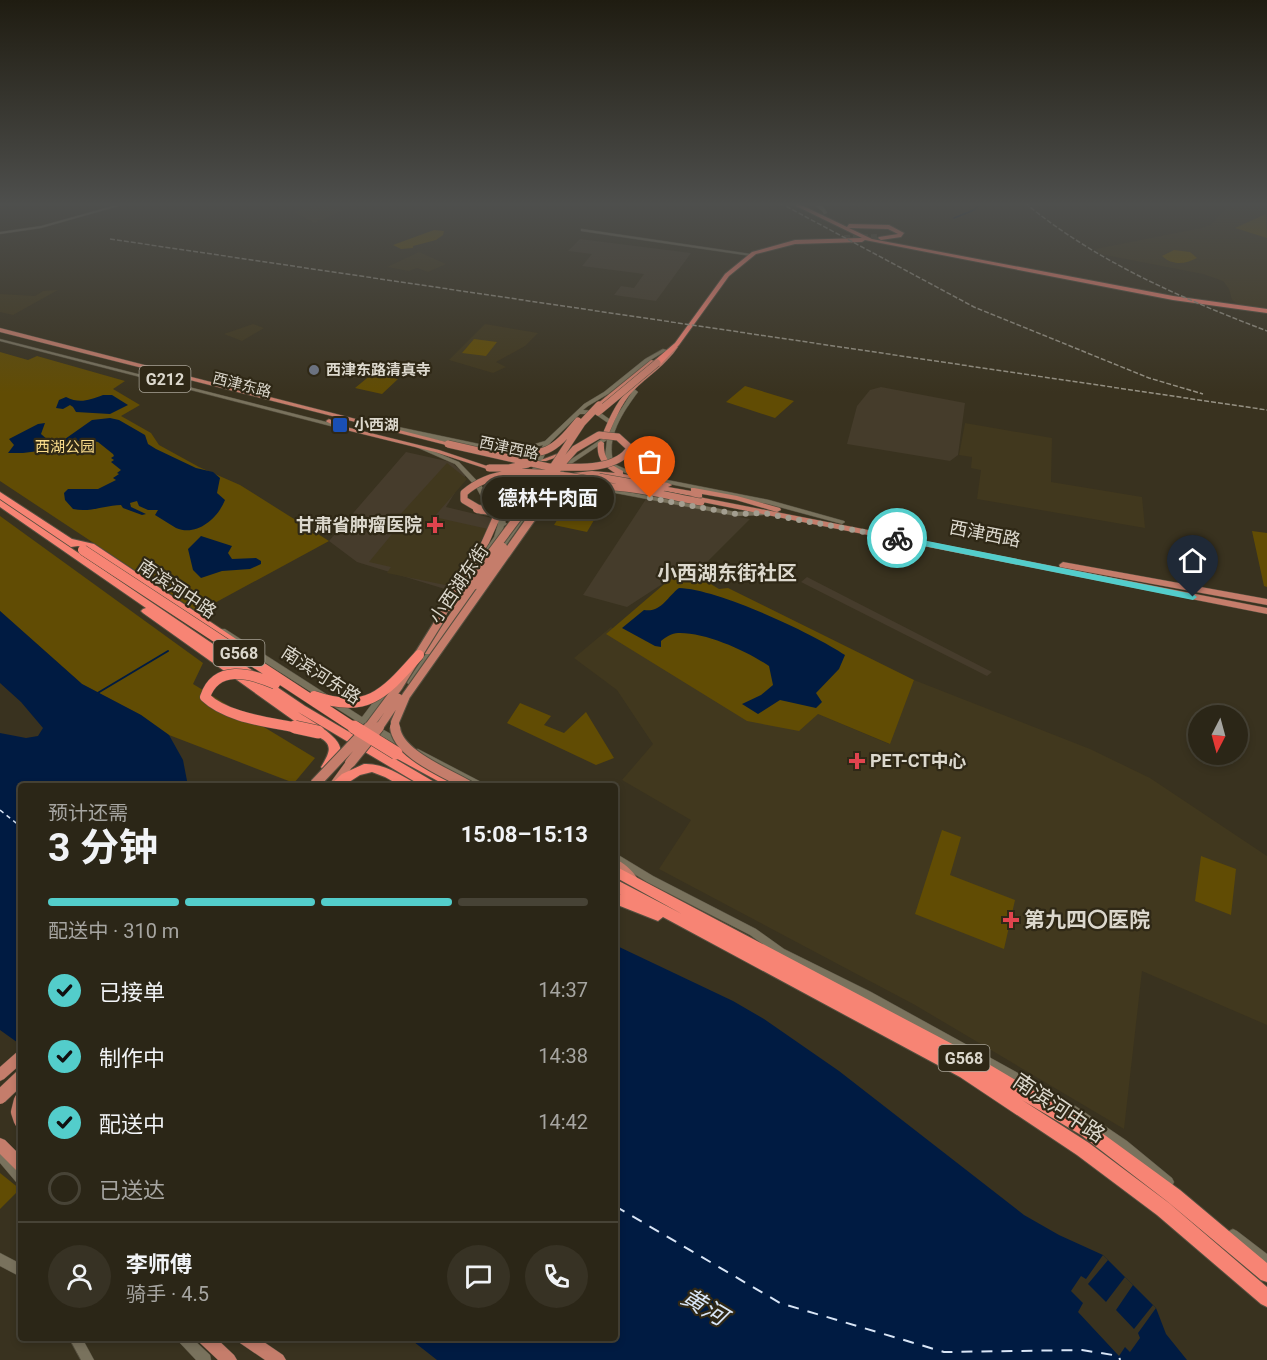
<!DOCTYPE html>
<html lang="zh">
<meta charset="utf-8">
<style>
:root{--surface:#2b2617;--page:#373224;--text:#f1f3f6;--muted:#a6a5a1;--line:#474336;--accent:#53cdcb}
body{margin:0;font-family:Roboto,"Noto Sans SC",sans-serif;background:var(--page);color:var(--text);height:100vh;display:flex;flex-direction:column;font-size:22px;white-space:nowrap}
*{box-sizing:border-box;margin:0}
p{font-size:20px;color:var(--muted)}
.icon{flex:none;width:33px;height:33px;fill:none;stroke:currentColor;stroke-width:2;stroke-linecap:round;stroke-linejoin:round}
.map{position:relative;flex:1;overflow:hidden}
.drawer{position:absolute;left:18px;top:783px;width:600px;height:558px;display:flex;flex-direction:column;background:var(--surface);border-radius:6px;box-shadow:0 3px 9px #0003,0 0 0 2px var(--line)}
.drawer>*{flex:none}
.needle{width:39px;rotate:186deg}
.buttons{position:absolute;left:1188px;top:705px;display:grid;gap:12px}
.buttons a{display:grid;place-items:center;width:60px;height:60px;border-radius:50%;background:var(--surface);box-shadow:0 3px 9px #0003,0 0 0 2px var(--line);font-size:30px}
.pin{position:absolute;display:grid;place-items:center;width:51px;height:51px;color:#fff;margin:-62px -26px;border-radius:50% 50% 50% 0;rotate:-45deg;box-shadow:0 0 6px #0007}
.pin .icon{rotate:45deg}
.courier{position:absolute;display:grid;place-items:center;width:60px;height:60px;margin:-30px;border:4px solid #53cdcb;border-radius:50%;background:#fff;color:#222;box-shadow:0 2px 8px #0007}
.bubble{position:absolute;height:42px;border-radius:21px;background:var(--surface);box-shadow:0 3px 9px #0003,0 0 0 2px var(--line);font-size:20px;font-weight:700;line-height:42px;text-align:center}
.head em{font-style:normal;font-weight:700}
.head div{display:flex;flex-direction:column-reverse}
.head{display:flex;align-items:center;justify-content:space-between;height:102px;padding:0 30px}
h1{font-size:39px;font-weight:700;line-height:45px}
.bar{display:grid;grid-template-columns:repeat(4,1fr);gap:9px 6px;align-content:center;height:72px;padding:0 30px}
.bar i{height:8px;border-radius:4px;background:var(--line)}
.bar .active{background:var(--accent)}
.bar p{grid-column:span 4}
.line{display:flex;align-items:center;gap:15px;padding:0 30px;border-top:2px solid var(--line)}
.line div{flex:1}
.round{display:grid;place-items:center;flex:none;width:63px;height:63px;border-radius:32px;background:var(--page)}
ol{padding:0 30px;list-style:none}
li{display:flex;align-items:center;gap:18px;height:66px}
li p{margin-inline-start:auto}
li .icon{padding:6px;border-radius:50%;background:var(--accent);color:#111;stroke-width:4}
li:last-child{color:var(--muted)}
li i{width:33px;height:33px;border:3px solid var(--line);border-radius:50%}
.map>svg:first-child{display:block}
</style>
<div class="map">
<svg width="1267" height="1360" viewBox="0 0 1267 1360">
<rect width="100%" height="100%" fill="#39321f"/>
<path fill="#463c2c" d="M406,452L451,462L466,475L446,507L492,518L484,536L448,590L357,562L329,541Z
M807,577L992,672L987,676L801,582Z"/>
<path fill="#453c2b" d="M580,239L691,253L656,301L614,295L621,286L634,288L644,274L582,266L592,254L568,251Z
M881,387L965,403L958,455L950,461L847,444L857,406L870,390Z
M646,499L750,519L695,574L670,579L627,607L583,595Z"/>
<path fill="#41381e" d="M320,203L343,211L314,223L294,212Z
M1238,203H1267V308L1239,305L1232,300L1229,289L1223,281L1203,274L1100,254L1096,249L1201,228L1211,225L1223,211Z
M419,252L446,264L428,272L417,268L409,271L387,267Z
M58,290L13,315L0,312V294L35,296L43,291Z
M253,324L264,328L242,341L224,334Z
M485,324L538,333L525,346L496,362L506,367L493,373L449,360Z
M965,423L1052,438L1051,482L1142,497L1145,528L977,499L981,470L971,468L972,457L959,455Z
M447,463L467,479L434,517L488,529L450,586L387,573L391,567L369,562L397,528L398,517Z
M611,627L692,676L818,714L889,744L914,680L1090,749L1150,778L1267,856V1025L1142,971L1124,1129L915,1005L659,869L691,820L622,780L653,744L617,690L574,658Z"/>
<path fill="#614c04" d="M1266,214L1267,238L1235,228Z
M434,230L444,231L443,235L436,240L413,246V248L401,249L393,245Z
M1174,250L1190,252L1197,258C1185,264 1173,266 1162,256Z
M474,339L497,342L486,356L462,353Z
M0,352L28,360L37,356L125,381L113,389L140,405L121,416L151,433L159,445L199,467L240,485L329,541L198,612L0,481Z
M372,374L398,379L382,394L355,388Z
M745,386L794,401L775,418L726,402Z
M561,514L594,520L587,532L554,525Z
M0,516L203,663L193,684L315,758L294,783L169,735L141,715L82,684L0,611Z
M1252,531L1267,533V587L1264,586Z
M694,574L719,589L728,588L914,680L890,744L818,714L799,731L747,721L606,634L669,580Z
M520,703L551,716L544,725L564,733L586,712L614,758L596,765L507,723Z
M942,830L961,837L950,875L1015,900L1004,949L915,914Z
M1201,856L1236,869L1231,915L1195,901Z
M0,1173L20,1189L0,1209Z"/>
<path fill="#001b42" d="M103,395H112L128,405L110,414L76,412L73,407L70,405L63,409L56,408L59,400L66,397C80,404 89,400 103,395Z
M110,418L119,420L145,435L148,444L156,449L196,468L213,472L220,478L217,493L225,500C218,518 197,537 176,528C169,524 162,519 155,515L158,510H148L139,506L137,501L130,503L131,507L146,514L142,515L123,508L121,505C105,505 90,513 73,509L65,500L64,493L68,489H98L116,480L113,478L119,474L117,473L121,470L111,462L114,460L111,458L114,456L113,454L98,442L89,440L49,445L39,451L23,453H8L14,445L9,439L38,424L45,423L41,434L49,441L65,439L92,420Z
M201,536L232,546L228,553L232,559L256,558L261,561V564L250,569L222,571L201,578L193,570L188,549Z
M679,588C718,589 812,633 845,655L839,669L816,693L822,702L816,708L780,700L758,714L742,704L761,695L773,685L769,666C747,651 705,632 678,633C672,633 666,637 661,641V647L655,646L622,628L644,610C661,613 667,597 679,588Z
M0,611L82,684L141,715L169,735L183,760L188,786H21V1045L0,1030V733L26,738L38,736L43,728L21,702L0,683Z
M615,945L733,1001L764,1019L839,1071L1024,1215L1059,1235L1103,1255L1156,1308L1166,1334L1187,1360H437L409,1338H615Z"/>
<path fill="#39321f" d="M1103,1255L1108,1260L1088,1284L1106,1302L1125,1277L1133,1285L1116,1310L1134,1329L1153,1305L1156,1308L1138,1333L1140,1338L1130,1352L1125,1347L1119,1356L1078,1312L1083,1303L1071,1291L1081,1276L1086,1279Z"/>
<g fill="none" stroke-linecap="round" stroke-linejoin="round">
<path stroke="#001b42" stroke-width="1.5" d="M954,218L974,210L981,203"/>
<path stroke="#001b42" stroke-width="2" d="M96,694L168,651"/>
<path stroke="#d8e5f6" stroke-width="1.5" stroke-dasharray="4.5 4" stroke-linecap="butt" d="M0,810L21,827"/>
<path stroke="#d8e5f6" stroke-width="2" stroke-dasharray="11 9" stroke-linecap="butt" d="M615,1206L780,1303L944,1352L1082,1350L1119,1356L1120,1360"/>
<path stroke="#514b39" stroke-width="6" stroke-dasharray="6 3" stroke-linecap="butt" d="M844,238L880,237"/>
<defs>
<path id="minor" d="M124,203H129L41,228L0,234V232L41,226Z
M811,203C817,202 825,207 827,213L824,214L822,211Z
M834,203L858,204V203H862L859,206Z
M582,229L751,254L753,255L751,256L581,231V229Z
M0,339L346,427L347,428L344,430L342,429L0,341Z
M663,349L667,350L649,361L608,394L588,406L583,410L598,411L612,421V423H608L595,414H580L550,443L533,481L505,522L507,524L504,526L500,537L484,560L482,561L479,559L494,537L498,524L496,517L485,504L476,487L455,464L416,447L417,446H421L459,462L481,485L491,503L502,517L527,481L543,445C491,461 423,433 369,426L366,424L369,422L389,425L484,445L508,447L528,446L545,441L584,404L604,392L645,359Z
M632,387L638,392C623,412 605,438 614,464L637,474L769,500L844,521L845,522L842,524L768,504L635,477L609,466L605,457L607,440L571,464L563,472H559V470L567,462L609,434L616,417L632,392L629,389Z
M575,485L578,487L577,488L552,491L540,497L502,551H498L497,550L498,549L536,495L551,487Z
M596,486L736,512L763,511L766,513L763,515L736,516L594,489L593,488Z
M219,629H225L362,717L384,688H390L391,690L390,692L368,721L405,742L406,744L405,746H399L375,733L219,633L218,631Z
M435,644L438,645L439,647L438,649L414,684H408L407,682L408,680L432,645Z
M418,749L485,784L486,786H475L415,754L414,752L415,750Z
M615,853L653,876L756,929L784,949L871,992L1065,1099L1127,1141L1172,1178L1174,1182L1172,1186L1168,1188L1164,1186L1119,1149L1057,1107L863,998L778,955L750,935L647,882L615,862Z
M0,1148L4,1150L21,1170V1185L17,1183L0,1163Z
M1233,1229L1237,1231L1267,1254V1268L1263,1266L1229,1239L1227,1235L1229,1231Z
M0,1253L21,1264V1277L0,1266Z
M69,1338H82L94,1360H81Z
M177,1338H192L210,1355L211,1360H196L179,1342Z"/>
<path id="major" d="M0,328L450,443L451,444L448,446L446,445L0,332Z
M673,346L678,347C666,365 648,376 633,391C621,404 614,422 607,438L604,440L602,439L601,438C608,421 615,403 629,389C643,374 661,364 673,346Z
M651,360L656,361L601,406H597V404Z
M329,419L346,427L439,450L493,468L491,469H487L435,452L342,429L327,422L326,421Z
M601,441L604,443C603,458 610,465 623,471V474L668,483L672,485L668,487L691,491V488H694L737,496L780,508L781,510L777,512L736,500L702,494V497H699L1267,608V614L692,500L688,498L692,496L659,490L658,488L662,486L605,476L564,478V474L592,471L615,473C603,466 596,458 598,443Z
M578,446L580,447V449L546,461H542L541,460Z
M494,514H497L501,516L489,543L454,598L465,582L468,581L472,584L475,582L479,585L431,654H425L424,652L425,650L452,611H448L443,622H437L436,620L449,593L481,543Z
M1063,562L1267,599V605L1060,567L1059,565Z
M350,759L353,760L355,763L339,786H328L347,760Z
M615,859C623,862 633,871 637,878L636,881C628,884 621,875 615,870Z
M21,1050V1064L4,1079L0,1081V1067L17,1052Z
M0,1138L5,1140L21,1156V1172L16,1170L0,1154Z
M197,1338H216L234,1355L237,1360H218L200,1343Z
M237,1338H258L283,1355L286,1360H265L240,1343Z"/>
<path id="highway" d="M790,203H797L847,227L849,224L889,225L904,233L901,237L881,240L878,238L879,237L898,234L888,229L849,228L872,239L1173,296L1267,309V313L1173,300L865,240L862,242L795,244L756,254L729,276L679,345L660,365H654V361L675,343L725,274L752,252L795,240L862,238Z
M0,492L72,539L94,544L254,651L255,654L254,657H246L88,548L78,546L71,547L0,499Z
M0,500L305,706L436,783L438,786H422L298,712C309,720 345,738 340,753C339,759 334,765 331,770L327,771L323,770L321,767C330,752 335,743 314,735L143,613L141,611L143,609L146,608L0,507Z
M396,749L461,783L463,786H447L392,756L390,753L392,750Z
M364,764C383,763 399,774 415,783L417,786H401L385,777L372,772L360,775L343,786H329L342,774Z
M615,866L975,1056L1091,1125L1180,1190L1267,1263V1282L1261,1280L1168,1202L1081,1135L1022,1100L1089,1143L1169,1203L1267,1287V1307L1261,1304L1157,1215L1077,1155L960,1077L663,917L658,921L615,904V892L621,895L615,891V879L682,914L615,877Z"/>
</defs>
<use href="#minor" stroke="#554f3f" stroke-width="1"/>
<use href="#major" stroke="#554f3f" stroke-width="1"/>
<use href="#highway" stroke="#554f3f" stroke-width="2"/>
<use href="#minor" fill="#79725d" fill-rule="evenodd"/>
<use href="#major" fill="#c57d6b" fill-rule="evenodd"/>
<use href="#highway" fill="#f78474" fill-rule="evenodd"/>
<path stroke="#969183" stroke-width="1.5" stroke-dasharray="5 2" stroke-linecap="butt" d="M780,203L974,307L1149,378L1203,394
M1025,203C1097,262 1181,298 1267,331
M110,239L1267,410"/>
<defs>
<path id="major-bridge-far3" d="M598,412L657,363
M599,435L618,437L630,448C618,469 581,468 559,467L575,449Z
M448,444L553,468
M503,452C545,456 552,453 578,421
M548,467H559
M489,468H509L528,464
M551,470L582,423L599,405
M599,477L662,488
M489,481L495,492L497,510
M533,507L559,467
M481,510L464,500V493C502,460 559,475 605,482
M500,510C511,489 532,485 553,480
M501,510L520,502L538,491
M523,510L531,499
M537,510C568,466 658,495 701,502"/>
<path id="major-bridge-far2" d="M477,509L491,511L506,509
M497,509V514
M497,515L500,509
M468,584L524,509
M475,585L503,547
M367,729L399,686L440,620
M378,729L399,698
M395,729V722L406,696L538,509"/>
<path id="major-bridge-far1" d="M395,727C397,754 447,773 469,786
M350,763L379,727
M315,784L369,727"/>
<path id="major-bridge" d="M0,1097L21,1077
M21,1100L18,1112L21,1121"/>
<path id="highway-bridge-far1" d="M83,550L356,729
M275,684C250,673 216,664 205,697C228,719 272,722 302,729
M314,696C368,715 385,693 419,655"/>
<path id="highway-bridge" d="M295,727L318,732
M354,727L396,753"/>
</defs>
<use href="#major-bridge-far3" stroke="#554f3f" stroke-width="8" stroke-linecap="butt"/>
<use href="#major-bridge-far2" stroke="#554f3f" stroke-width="10" stroke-linecap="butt"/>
<use href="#major-bridge-far1" stroke="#554f3f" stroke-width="12" stroke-linecap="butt"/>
<use href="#major-bridge" stroke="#554f3f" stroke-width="15" stroke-linecap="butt"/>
<use href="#highway-bridge-far1" stroke="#554f3f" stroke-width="11" stroke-linecap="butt"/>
<use href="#highway-bridge" stroke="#554f3f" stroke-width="14" stroke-linecap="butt"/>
<use href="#major-bridge-far3" stroke="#c57d6b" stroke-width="7"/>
<use href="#major-bridge-far2" stroke="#c57d6b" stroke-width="8"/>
<use href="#major-bridge-far1" stroke="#c57d6b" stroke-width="10"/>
<use href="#major-bridge" stroke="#c57d6b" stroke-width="14"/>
<use href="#highway-bridge-far1" stroke="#f78474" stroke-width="10"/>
<use href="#highway-bridge" stroke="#f78474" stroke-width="13"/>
</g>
<linearGradient id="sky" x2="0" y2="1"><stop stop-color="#1f1c11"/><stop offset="0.52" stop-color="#4e4f4d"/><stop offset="1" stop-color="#4e4f4d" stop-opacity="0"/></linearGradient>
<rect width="1267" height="393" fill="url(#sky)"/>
<path fill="#53cdcb" d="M897,535L1193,594L1197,597L1193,600L894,540L893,538Z"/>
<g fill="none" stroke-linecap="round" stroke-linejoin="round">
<path stroke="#a39e90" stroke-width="6" stroke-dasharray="0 10.8" d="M650,498L736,514L763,513L783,517L897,538"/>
</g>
<circle fill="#6b7280" stroke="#2f2816" stroke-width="2" cx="314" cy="370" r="6"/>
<rect fill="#1a4fb4" stroke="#2f2816" stroke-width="2" x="332" y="417" width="16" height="16" rx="3"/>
<g fill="#e0444e" stroke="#2f2816" stroke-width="2">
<path d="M432 516h6v6h6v6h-6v6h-6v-6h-6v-6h6z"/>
<path d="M854 752h6v6h6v6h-6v6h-6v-6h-6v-6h6z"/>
<path d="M1008 911h6v6h6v6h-6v6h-6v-6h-6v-6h6z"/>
</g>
<g text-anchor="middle" stroke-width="4.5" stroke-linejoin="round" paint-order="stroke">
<g font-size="15" font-weight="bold" fill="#dcd8cd" stroke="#2f2816" text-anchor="start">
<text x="326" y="375">西津东路清真寺</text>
<text x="354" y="430">小西湖</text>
</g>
<g font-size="15" fill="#dcd8cd" stroke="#2f2816">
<text transform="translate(242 385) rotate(14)" y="5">西津东路</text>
<text transform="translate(509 448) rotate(12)" y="5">西津西路</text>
</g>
<g font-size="15" fill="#fadd8c" stroke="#2f2816">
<text x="65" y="452">西湖公园</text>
</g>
<g fill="#2f2816" stroke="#a8a396" stroke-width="1.5">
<rect x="139.5" y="366" width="51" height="26" rx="4.5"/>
<rect x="213.5" y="640" width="51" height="26" rx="4.5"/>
<rect x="938.5" y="1045" width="51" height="26" rx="4.5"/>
</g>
<g font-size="16" font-weight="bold" fill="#dcd8cd">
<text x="165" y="385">G212</text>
<text x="239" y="659">G568</text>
<text x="964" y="1064">G568</text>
</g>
<g font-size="18" font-weight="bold" fill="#dcd8cd" stroke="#2f2816" text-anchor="end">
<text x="422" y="531">甘肃省肿瘤医院</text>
<text x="870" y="767" text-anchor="start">PET-CT中心</text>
</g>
<g font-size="18" fill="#dcd8cd" stroke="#2f2816">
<text transform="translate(985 534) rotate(11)" y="6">西津西路</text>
<text transform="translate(459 584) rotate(-56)" y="6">小西湖东街</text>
<text transform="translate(177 589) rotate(34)" y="6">南滨河中路</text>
<text transform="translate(321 675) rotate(33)" y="6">南滨河东路</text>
</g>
<g font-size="20" font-weight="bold" fill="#dcd8cd" stroke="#2f2816">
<text x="727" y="580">小西湖东街社区</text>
</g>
<g font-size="21" font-weight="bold" fill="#dcd8cd" stroke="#2f2816" text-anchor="start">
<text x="1024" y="927">第九四〇医院</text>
</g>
<g font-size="21" fill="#dcd8cd" stroke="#2f2816">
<text transform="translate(1059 1108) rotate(34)" y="7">南滨河中路</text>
</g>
<g font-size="24" font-style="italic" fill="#d8e5f6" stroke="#2f2816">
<text transform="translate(704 1307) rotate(31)" y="8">黄河</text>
</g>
</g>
</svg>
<div class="buttons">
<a><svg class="needle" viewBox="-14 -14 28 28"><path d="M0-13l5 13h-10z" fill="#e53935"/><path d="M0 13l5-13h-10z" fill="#a6a5a1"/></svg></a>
</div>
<div class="pin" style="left:650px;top:498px;background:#ea580c"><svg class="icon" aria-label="bag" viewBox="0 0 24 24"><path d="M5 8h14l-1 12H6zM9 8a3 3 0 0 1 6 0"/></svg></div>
<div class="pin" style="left:1193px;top:597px;background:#1f2937"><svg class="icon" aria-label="home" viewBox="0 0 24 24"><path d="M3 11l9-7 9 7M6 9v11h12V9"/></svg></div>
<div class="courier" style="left:897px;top:538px"><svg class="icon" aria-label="bike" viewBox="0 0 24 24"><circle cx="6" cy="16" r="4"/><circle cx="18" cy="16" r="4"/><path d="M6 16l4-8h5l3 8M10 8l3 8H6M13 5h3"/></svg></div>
<div class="bubble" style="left:482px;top:477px;width:132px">德林牛肉面</div>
<section class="drawer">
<div class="head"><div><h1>3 分钟</h1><p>预计还需</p></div><em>15:08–15:13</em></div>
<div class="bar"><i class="active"></i><i class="active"></i><i class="active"></i><i></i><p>配送中 · 310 m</p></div>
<ol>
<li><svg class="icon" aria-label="check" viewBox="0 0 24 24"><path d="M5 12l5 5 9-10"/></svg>已接单<p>14:37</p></li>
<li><svg class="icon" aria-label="check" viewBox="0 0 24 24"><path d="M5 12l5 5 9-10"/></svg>制作中<p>14:38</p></li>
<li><svg class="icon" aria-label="check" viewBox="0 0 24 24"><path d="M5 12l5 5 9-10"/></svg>配送中<p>14:42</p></li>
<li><i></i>已送达</li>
</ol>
<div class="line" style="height:108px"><a class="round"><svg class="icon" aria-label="person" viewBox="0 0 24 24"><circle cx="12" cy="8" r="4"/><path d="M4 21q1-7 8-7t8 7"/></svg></a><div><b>李师傅</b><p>骑手 · 4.5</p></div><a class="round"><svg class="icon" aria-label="chat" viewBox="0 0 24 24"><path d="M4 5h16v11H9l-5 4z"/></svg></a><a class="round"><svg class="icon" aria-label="phone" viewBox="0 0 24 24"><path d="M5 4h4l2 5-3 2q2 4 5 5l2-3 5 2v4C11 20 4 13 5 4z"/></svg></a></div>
</section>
</div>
